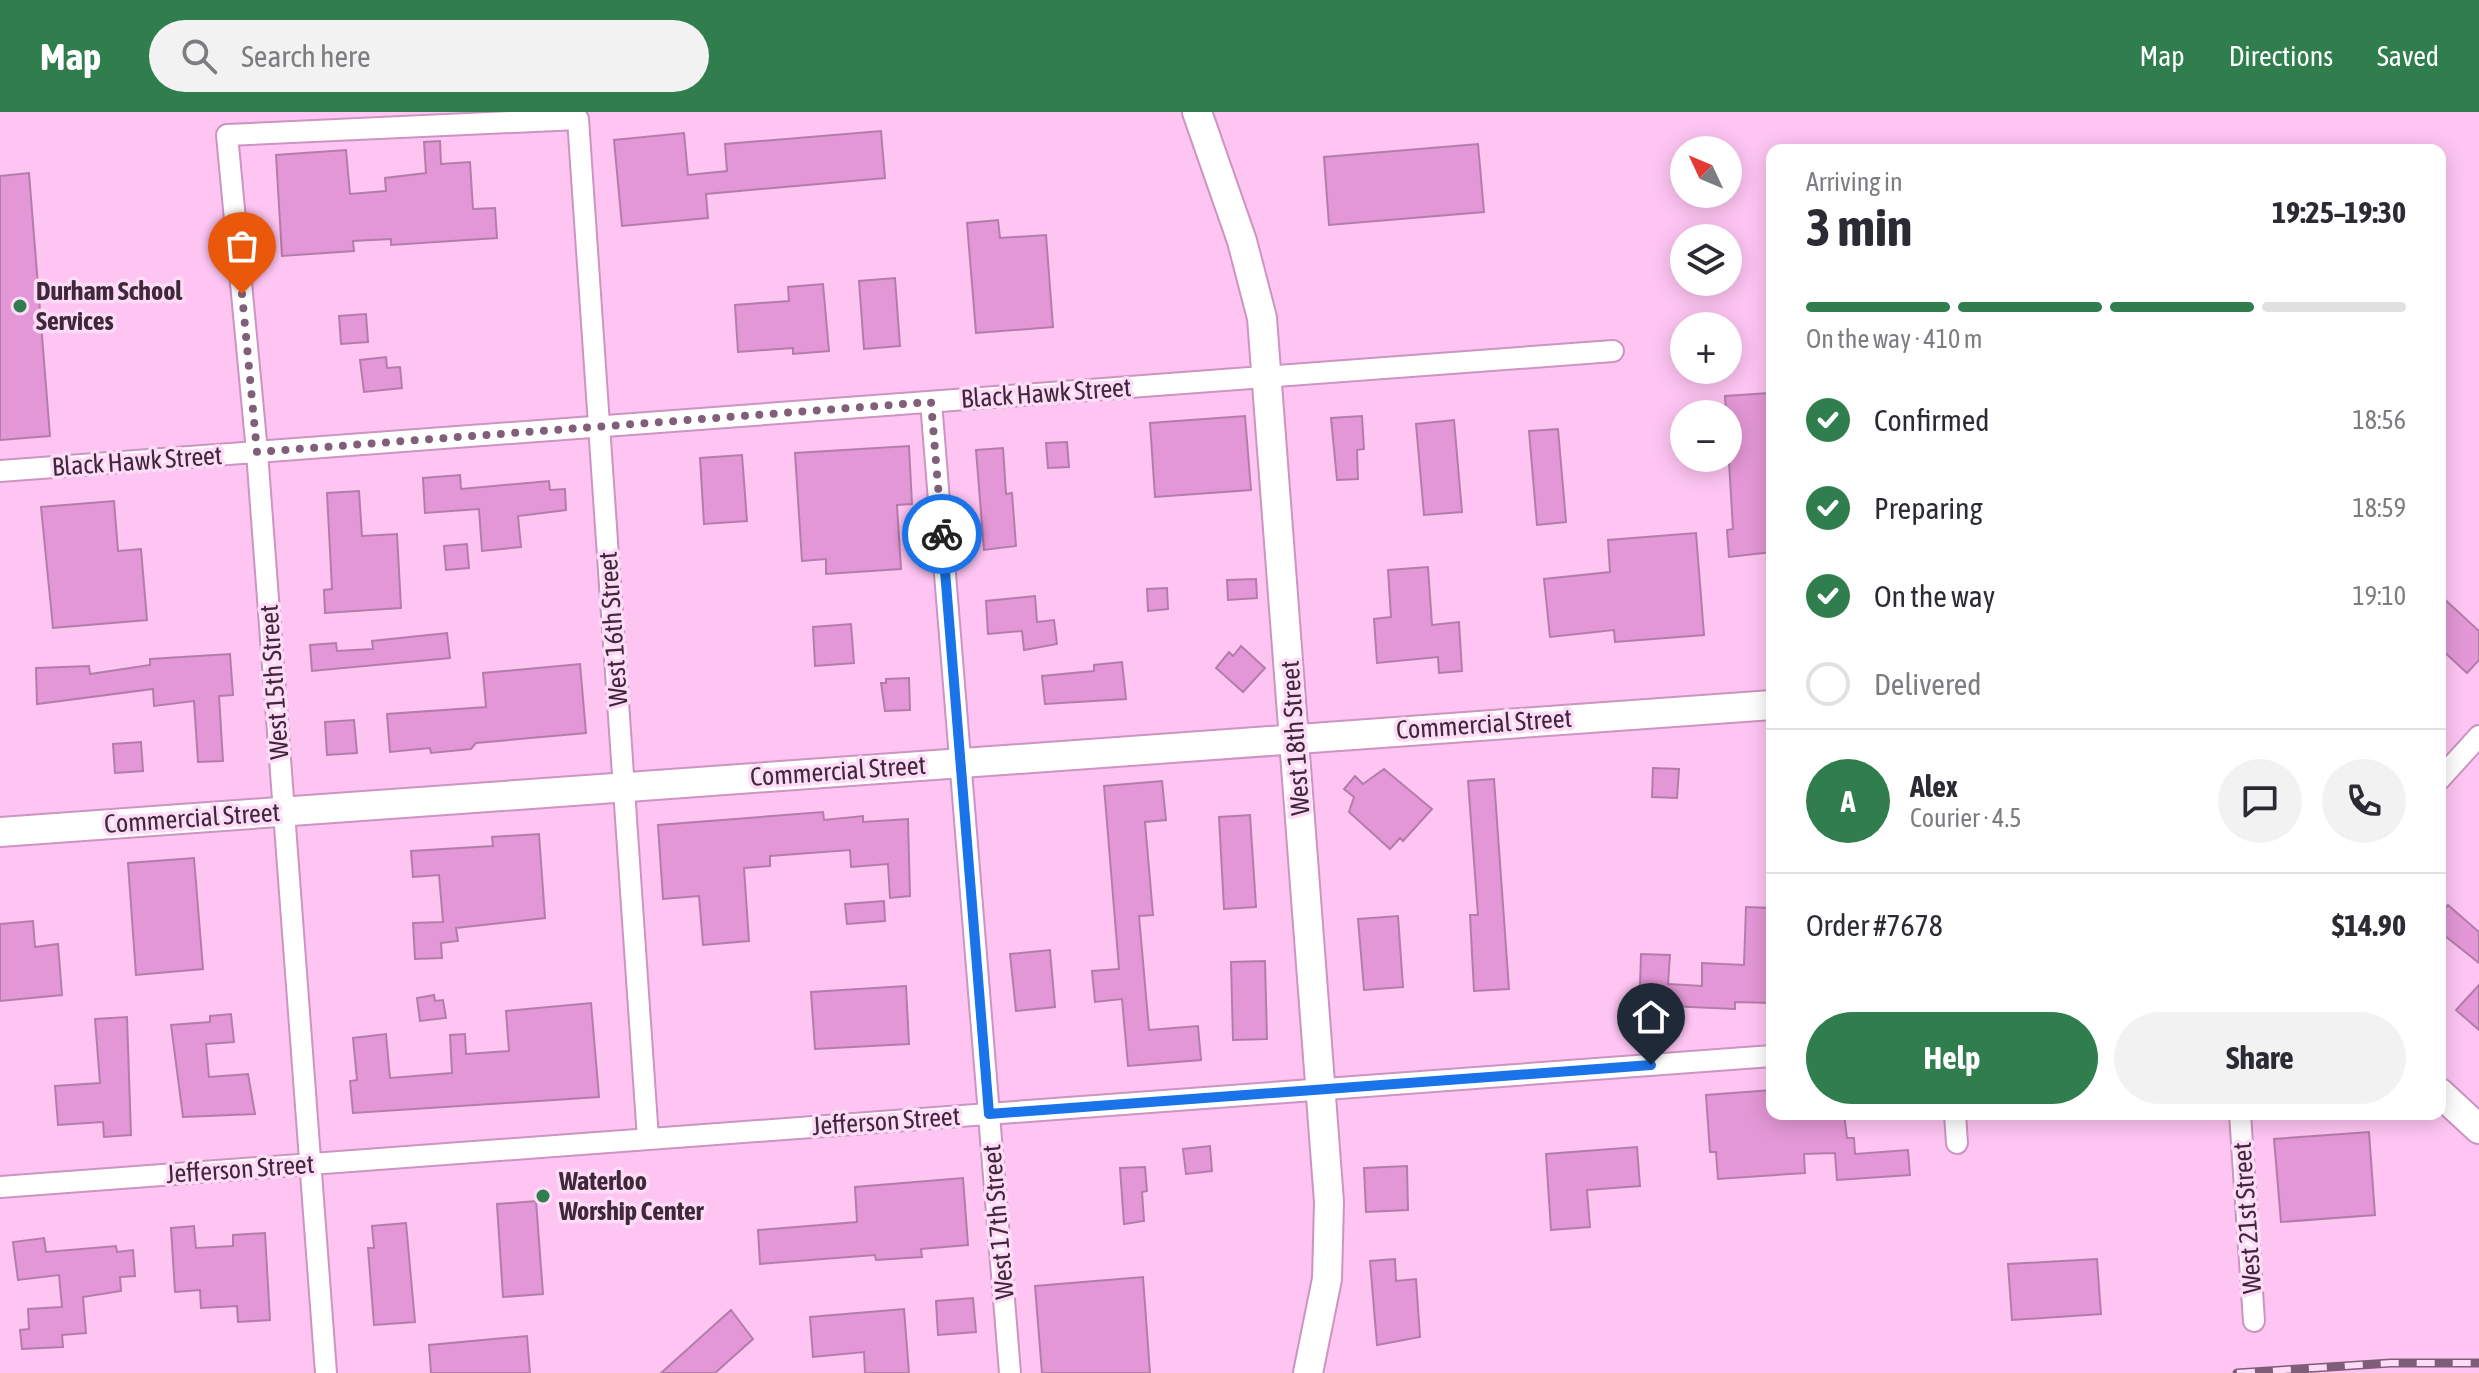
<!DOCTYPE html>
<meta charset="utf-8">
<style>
:root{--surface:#fff;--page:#f2f2f3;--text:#2b2b33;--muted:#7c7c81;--line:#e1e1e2;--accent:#307e4d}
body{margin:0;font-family:"Asap Condensed",sans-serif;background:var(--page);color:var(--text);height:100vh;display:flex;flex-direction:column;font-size:30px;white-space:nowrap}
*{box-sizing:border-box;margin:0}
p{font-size:26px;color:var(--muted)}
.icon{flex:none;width:44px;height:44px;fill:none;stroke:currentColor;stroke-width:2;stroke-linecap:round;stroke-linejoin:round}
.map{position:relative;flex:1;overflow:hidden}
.drawer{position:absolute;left:1766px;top:32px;width:680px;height:976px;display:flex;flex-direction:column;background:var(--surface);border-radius:16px;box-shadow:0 4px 20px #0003}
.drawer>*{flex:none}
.needle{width:52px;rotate:314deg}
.controls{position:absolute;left:1670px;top:24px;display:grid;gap:16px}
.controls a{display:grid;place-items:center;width:72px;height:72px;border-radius:50%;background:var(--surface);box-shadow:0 4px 20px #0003;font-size:40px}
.pin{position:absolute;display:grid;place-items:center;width:68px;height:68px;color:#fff;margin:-82px -34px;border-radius:50% 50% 50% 0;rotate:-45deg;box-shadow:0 0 8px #0007}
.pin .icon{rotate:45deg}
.courier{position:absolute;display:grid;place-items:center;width:80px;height:80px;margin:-40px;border:6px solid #1a73e8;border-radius:50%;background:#fff;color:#222;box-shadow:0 2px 10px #0007}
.headline em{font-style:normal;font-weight:700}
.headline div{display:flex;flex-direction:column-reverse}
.headline{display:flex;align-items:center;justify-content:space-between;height:136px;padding:0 40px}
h1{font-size:52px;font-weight:700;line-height:60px}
.bar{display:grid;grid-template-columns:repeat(4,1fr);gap:12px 8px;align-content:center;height:96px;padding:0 40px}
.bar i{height:10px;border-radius:6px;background:var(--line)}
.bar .active{background:var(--accent)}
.bar p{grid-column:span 4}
.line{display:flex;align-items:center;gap:20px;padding:0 40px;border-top:2px solid var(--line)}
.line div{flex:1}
.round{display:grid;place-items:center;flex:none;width:84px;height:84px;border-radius:42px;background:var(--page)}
ol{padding:0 40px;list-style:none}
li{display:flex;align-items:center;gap:24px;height:88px}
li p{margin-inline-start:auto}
li .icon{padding:8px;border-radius:50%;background:var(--accent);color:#fff;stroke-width:4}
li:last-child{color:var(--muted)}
li i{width:44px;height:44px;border:4px solid var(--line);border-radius:50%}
.cta{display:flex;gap:16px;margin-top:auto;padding:16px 40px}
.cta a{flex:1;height:92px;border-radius:48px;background:var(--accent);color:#fff;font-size:32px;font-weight:700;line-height:92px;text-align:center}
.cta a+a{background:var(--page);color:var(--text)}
header{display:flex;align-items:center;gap:48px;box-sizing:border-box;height:112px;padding:0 40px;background:var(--accent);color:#fff}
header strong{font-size:38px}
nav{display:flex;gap:44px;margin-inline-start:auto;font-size:28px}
.search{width:560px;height:72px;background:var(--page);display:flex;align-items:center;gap:20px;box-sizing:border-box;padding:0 28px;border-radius:44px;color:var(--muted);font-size:30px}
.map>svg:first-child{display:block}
</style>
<header>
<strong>Map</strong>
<div class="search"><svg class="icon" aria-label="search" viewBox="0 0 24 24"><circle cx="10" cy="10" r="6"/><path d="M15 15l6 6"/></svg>Search here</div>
<nav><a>Map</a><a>Directions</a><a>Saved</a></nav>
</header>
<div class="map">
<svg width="2479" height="1261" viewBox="0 0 2479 1261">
<rect width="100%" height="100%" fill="#fec5f3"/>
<path fill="#e497d6" stroke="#b37da9" stroke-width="2" d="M881,19L885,66L706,82L708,106L622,114L614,28L684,21L688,63L727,59L725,32Z
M440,29L441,52L470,50L473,97L495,96L497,126L391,133V127L353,129L354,139L282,144L276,43L346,38L350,82L386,79L385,66L426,61L424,30Z
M1478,32L1484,100L1329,113L1324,45Z
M29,61L50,324L0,328V64Z
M998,108L1000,126L1046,123L1053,215L976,221L967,111Z
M895,166L900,234L864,237L859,169Z
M823,172L829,239L793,242V236L738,240L735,193L789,189L788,175Z
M366,202L368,230L341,232L339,204Z
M386,245L387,256L400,255L402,276L364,280L360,248Z
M1769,281L1772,440L1729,445L1727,418L1733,417L1725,284Z
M1245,304L1251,378L1155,385L1150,311Z
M1362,304L1364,337L1357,338L1358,367L1337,368L1331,306Z
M1454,308L1462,400L1424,403L1416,312Z
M1558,317L1566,410L1537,413L1529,319Z
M1067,330L1069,355L1048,356L1046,331Z
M909,334L912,392L897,393L901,457L826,462V447L802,449L795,341Z
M1003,336L1006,382L1012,381L1016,434L984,438L976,338Z
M742,343L747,409L704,412L700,346Z
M460,363L461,377L549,369L550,378L565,377L566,398L518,404L521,435L482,439L479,397L425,401L423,366Z
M359,379L362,424L397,422L401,496L325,501L324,478L332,477L327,381Z
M114,389L118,439L141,437L147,508L53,516L41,395Z
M1696,421L1704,523L1615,530L1614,518L1550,525L1544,467L1610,460L1608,428Z
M467,432L469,456L446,458L444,434Z
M1428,455L1432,513L1459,510L1462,559L1439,561L1438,545L1377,551L1374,507L1391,505L1388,458Z
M1256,467L1257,486L1228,488L1227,468Z
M1167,476L1168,497L1148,499L1147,477Z
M2440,483L2479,519V548L2467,561L2440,536Z
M1035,484L1037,510L1054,508L1057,532L1024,538L1022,519L988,522L986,489Z
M851,512L854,551L815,554L813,515Z
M447,521L450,546L312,559L310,533L336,531L337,539L373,537L372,529Z
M1241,534L1265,556L1243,580L1216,556L1229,540L1233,544Z
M230,542L233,583L219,584L223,649L198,650L194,589L154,594L153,577L37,592L36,556L89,554L90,562L150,553V547Z
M1122,550L1126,587L1045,592L1042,564L1094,559V553Z
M580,552L586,621L476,631L471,637L431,641L430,636L390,640L387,602L486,595L483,561Z
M909,566L910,598L885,599L881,571H886V567Z
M354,608L357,641L327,643L325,610Z
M141,630L143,659L115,661L113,632Z
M1653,656L1679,657L1677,686L1652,685Z
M1384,657L1432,697L1403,729L1400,726L1390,737L1349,700L1354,685L1344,677L1355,664L1363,672Z
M1494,667L1509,877L1474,879L1470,803H1478L1468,669Z
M1162,669L1166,708L1145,710L1153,803L1139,804L1149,918L1198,914L1201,948L1128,954L1122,887L1095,890L1092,859L1119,857L1104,674Z
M823,700L824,708L863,704V710L908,707L910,784L890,786L888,752L851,755L850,738L770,744V754L744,756L749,829L703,833L699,784L663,787L658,713Z
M1250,703L1256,795L1224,797L1219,705Z
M539,722L545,806L456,816L458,829L441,831L442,846L415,847L413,811L443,810L439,763L413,765L411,739L493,734L492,725Z
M194,746L203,857L136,863L128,751Z
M884,789L885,809L847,812L845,792Z
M2448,793L2479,820V851L2440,820V803Z
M1746,795L1772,796V891L1735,890V897L1668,894L1667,906H1639L1641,842L1670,843L1668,872L1702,874V851L1744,853Z
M1398,804L1403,875L1364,878L1358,807Z
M33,809L35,835L58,832L62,883L0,889V812Z
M1050,838L1055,895L1016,899L1010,842Z
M1265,849L1267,927L1233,928L1231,850Z
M2479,873V918L2456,898Z
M906,874L909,932L815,937L811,880Z
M434,883L435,889L443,888L446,906L420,909L417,886Z
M591,891L599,985L353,1001L350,969L357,968L353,926L386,922L390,966L452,961L450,923L465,922L466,942L509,939L506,899Z
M231,902L234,930L206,932L209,965L248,962L255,1002L183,1005L171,913L210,910V904Z
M127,905L131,1023L104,1025L103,1010L58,1013L55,974L100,971L95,907Z
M1772,978V1002H1844L1847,1026H1854L1855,1042L1908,1038L1910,1063L1837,1068L1835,1041L1804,1042L1805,1061L1718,1067L1716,1040H1710L1706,983Z
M2369,1020L2375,1103L2281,1110L2274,1027Z
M1210,1034L1212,1059L1186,1062L1183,1037Z
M1637,1035L1640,1074L1587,1078L1590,1115L1551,1118L1546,1042Z
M1407,1054L1408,1098L1366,1100L1364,1056Z
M1145,1055L1147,1079L1142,1080L1144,1109L1124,1112L1120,1056Z
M963,1066L968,1133L921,1137L922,1145L876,1148L875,1143L760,1152L758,1118L857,1110L855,1075Z
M536,1089L543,1182L503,1185L497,1092Z
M406,1111L415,1210L374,1213L368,1136H374L372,1114Z
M194,1114L196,1136L233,1134V1123L265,1121L270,1208L238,1210L237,1194L201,1196L200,1178L175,1180L171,1116Z
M44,1126L46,1140L116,1134L117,1140L133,1138L135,1164L120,1165L121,1179L83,1185L86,1221L62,1223L63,1235L22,1237L20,1218L29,1217L28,1197L62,1195L59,1163L18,1168L13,1130Z
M1395,1147L1396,1169L1416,1167L1420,1225L1377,1233L1370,1149Z
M2097,1147L2101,1202L2012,1208L2008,1152Z
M1143,1165L1150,1261H1042L1035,1174Z
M973,1186L976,1220L938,1223L936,1189Z
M904,1197L909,1261H865L864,1240L813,1245L810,1205Z
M731,1198L753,1227L715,1261H661Z
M527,1224L530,1261H431L429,1233Z"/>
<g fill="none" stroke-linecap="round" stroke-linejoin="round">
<defs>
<path id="street" d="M931,290L1010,1261
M0,359L1613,239
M2440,667L2479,624
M1955,1002L1957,1031
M2240,1002L2254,1209
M0,1075L1772,944
M326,1261L257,340L227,23L578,7L648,1027"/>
<path id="secondary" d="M1197,0L1242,129L1262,206L1329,1090L1327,1167L1308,1261
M0,720L1772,593
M2440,981L2479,1017"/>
</defs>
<use href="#street" stroke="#cb94c1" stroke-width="24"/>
<use href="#secondary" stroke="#cb94c1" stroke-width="32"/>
<use href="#street" stroke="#fff" stroke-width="20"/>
<use href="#secondary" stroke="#fff" stroke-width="28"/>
<defs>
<path id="rail" d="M2237,1261L2391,1251H2479"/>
</defs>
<use href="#rail" stroke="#7f5d79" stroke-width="9"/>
<use href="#rail" stroke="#fedbf6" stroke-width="6" stroke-dasharray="18" stroke-linecap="butt"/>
</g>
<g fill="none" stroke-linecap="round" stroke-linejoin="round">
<path stroke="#815f7b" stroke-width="8" stroke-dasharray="0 14.4" d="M242,182L257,340L931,290L942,422"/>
<path stroke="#1a73e8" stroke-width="10" d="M942,422L989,1002L1651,953"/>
</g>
<g fill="#307e4d" stroke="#fedbf6" stroke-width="3">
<circle cx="20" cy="194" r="8"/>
<circle cx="543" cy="1084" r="8"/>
</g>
<g text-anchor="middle" stroke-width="7" stroke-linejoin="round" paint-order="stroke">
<g font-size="26" font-weight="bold" fill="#3e283a" stroke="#fedbf6" text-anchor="start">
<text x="36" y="188">Durham School<tspan x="36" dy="30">Services</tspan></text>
<text x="559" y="1078">Waterloo<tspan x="559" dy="30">Worship Center</tspan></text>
</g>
<g font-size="26" fill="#3e283a" stroke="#fedbf6">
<text transform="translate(1046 281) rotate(-4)" y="9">Black Hawk Street</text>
<text transform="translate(137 349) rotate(-4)" y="9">Black Hawk Street</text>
<text transform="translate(613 517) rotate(-94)" y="9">West 16th Street</text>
<text transform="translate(274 570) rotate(-94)" y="9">West 15th Street</text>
<text transform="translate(1484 612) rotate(-4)" y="9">Commercial Street</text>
<text transform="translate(1295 626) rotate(-94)" y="9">West 18th Street</text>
<text transform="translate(838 659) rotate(-4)" y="9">Commercial Street</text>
<text transform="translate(192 706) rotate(-4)" y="9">Commercial Street</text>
<text transform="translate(886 1009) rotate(-4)" y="9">Jefferson Street</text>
<text transform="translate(240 1057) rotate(-4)" y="9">Jefferson Street</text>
<text transform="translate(2247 1106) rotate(-94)" y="9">West 21st Street</text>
<text transform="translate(998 1110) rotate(-95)" y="9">West 17th Street</text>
</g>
</g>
</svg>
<div class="controls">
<a><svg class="needle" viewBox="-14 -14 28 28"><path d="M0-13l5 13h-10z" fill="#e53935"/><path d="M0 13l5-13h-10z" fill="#7c7c81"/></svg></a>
<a><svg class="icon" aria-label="layers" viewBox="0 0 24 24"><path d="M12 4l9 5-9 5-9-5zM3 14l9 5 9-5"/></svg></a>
<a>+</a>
<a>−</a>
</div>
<div class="pin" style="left:242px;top:182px;background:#ea580c"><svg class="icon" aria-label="bag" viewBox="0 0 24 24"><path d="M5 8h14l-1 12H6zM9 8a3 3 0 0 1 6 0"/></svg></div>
<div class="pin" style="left:1651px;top:953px;background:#1f2937"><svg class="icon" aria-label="home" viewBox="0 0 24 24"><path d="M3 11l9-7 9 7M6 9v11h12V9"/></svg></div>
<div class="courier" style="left:942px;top:422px"><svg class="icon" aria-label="bike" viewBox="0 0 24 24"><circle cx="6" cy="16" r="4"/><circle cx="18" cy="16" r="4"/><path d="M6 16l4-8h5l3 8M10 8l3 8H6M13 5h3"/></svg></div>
<section class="drawer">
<div class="headline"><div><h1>3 min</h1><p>Arriving in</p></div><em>19:25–19:30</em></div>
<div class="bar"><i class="active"></i><i class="active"></i><i class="active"></i><i></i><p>On the way · 410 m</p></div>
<ol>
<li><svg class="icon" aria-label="check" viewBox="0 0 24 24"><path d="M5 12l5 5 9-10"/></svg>Confirmed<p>18:56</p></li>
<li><svg class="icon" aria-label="check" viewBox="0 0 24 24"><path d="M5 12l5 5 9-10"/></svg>Preparing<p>18:59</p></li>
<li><svg class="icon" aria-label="check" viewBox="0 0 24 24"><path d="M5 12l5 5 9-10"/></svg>On the way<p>19:10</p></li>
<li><i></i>Delivered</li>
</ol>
<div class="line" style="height:144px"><b class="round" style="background:var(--accent);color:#fff">A</b><div><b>Alex</b><p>Courier · 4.5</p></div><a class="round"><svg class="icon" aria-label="chat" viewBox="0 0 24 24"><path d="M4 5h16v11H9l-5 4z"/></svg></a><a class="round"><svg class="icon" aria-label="phone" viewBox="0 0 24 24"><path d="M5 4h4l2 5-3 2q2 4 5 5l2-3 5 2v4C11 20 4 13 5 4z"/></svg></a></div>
<div class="line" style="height:104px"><div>Order #7678</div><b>$14.90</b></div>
<div class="cta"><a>Help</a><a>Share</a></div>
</section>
</div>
